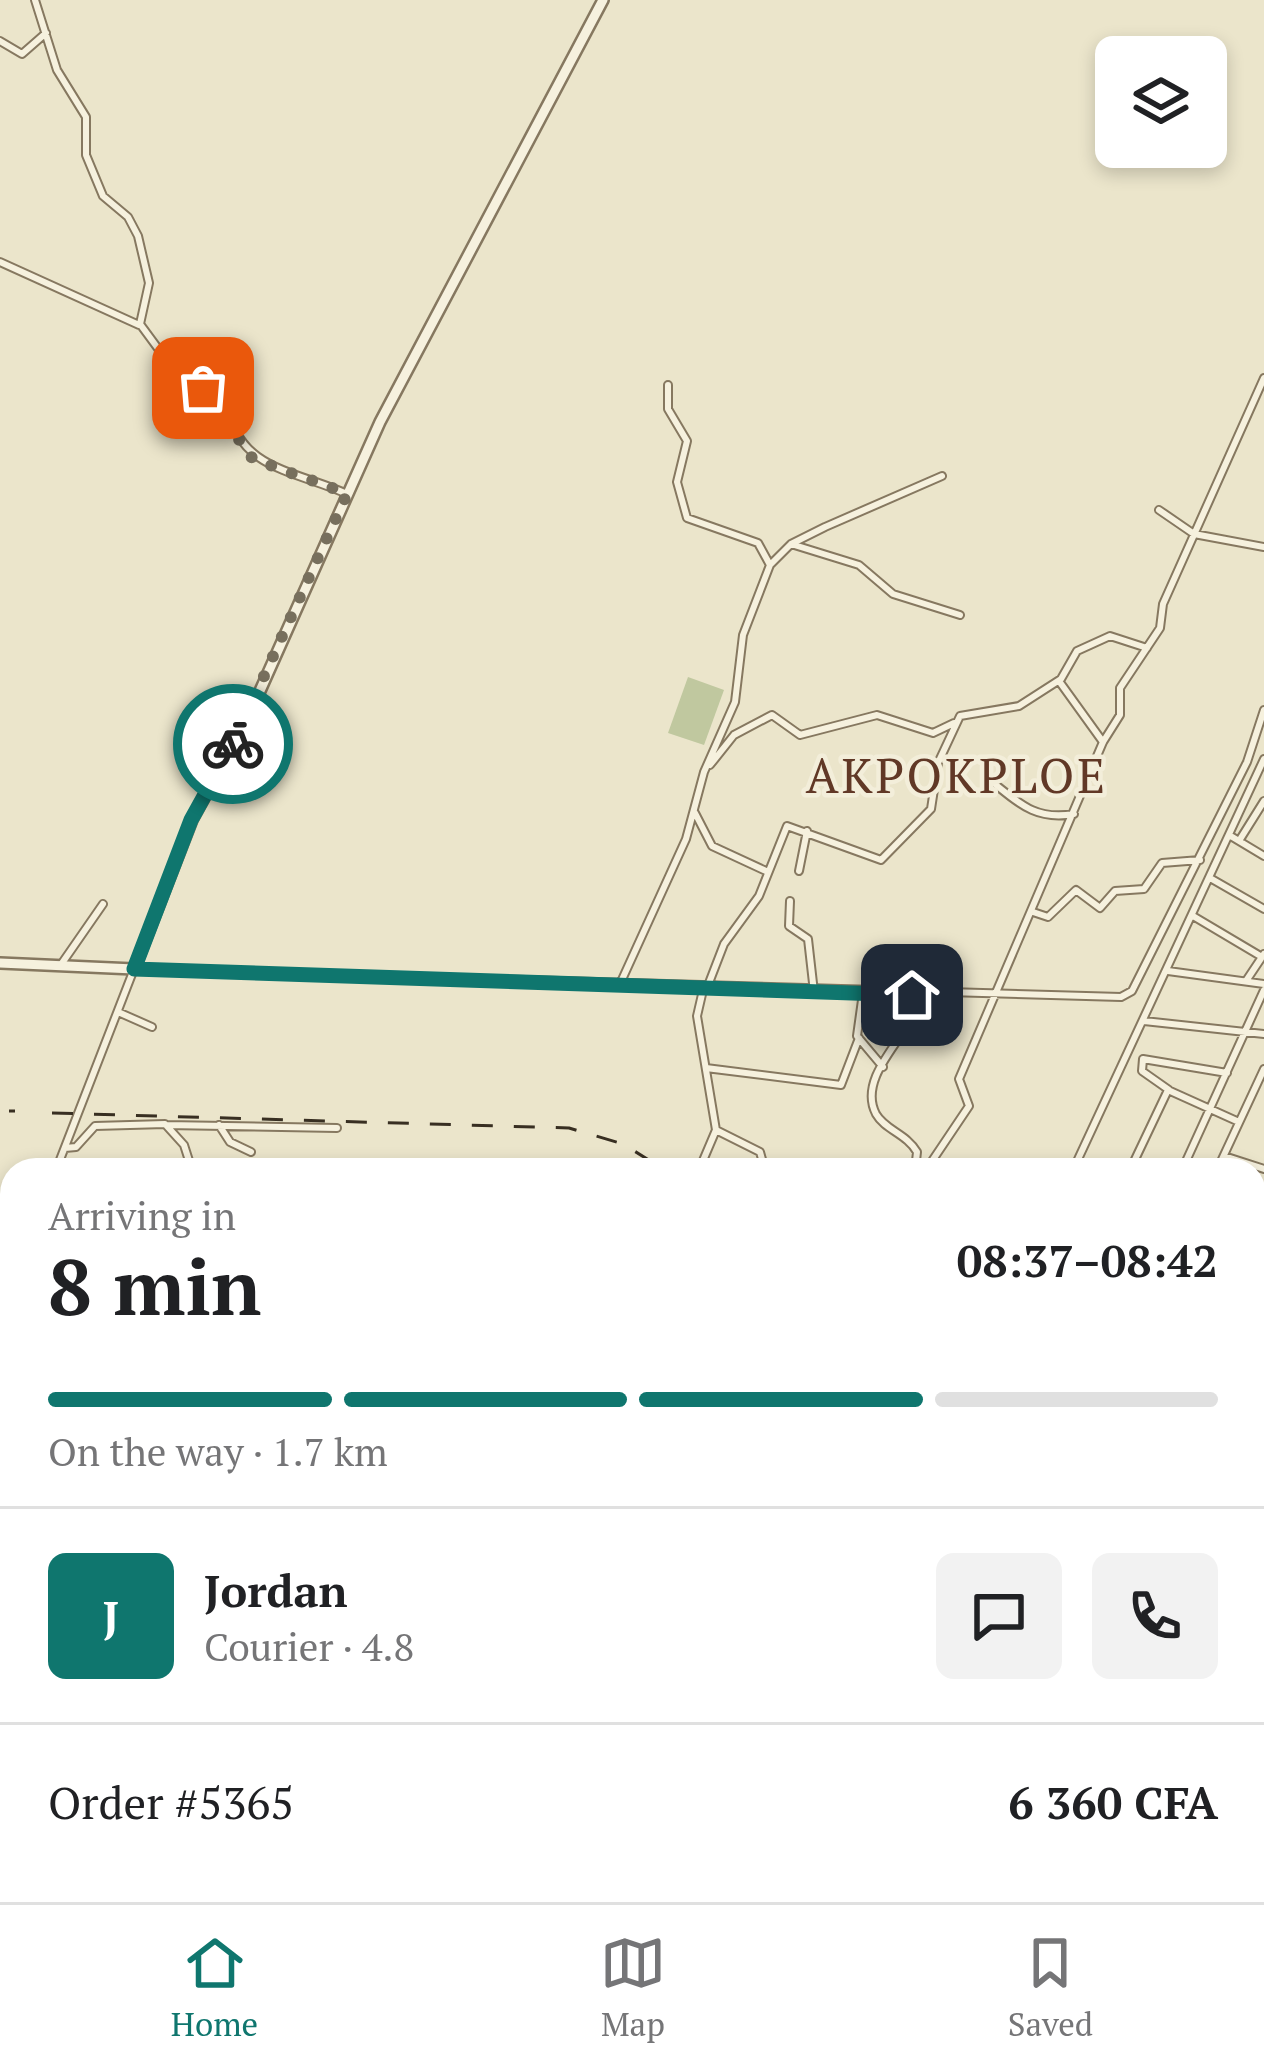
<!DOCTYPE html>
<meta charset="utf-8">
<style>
:root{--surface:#fff;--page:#f2f2f2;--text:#202124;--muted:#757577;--line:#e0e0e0;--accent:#0f766e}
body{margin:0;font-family:"PT Serif",serif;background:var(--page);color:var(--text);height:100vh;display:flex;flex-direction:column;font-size:45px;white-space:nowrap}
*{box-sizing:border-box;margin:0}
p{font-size:39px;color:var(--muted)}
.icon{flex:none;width:66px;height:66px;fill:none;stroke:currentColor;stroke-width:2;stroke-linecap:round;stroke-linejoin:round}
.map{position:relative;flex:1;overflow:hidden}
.sheet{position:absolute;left:0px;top:1158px;width:1266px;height:744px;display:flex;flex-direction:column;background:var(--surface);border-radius:36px 36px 0 0;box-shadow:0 6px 18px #0003}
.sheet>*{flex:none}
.controls{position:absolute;left:1095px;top:36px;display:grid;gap:24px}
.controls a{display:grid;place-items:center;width:132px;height:132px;border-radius:18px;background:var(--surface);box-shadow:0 6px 18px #0003;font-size:60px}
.pin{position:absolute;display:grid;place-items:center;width:102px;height:102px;color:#fff;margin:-51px;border-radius:24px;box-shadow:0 6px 18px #0006}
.courier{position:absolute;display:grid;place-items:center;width:120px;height:120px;margin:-60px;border:9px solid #0f766e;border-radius:50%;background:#fff;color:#222;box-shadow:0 3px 15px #0007}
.head em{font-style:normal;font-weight:700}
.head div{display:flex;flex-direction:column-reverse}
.head{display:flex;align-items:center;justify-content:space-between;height:204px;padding:0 48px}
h1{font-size:78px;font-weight:700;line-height:90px}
.bar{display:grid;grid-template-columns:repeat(4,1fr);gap:18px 12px;align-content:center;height:144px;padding:0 48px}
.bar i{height:15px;border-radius:9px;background:var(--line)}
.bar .selected{background:var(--accent)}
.bar p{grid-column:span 4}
.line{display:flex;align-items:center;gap:30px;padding:0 48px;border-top:3px solid var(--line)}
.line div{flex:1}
.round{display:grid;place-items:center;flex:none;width:126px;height:126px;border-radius:18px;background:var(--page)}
.dock{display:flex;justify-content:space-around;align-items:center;height:168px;border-top:3px solid var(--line);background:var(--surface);font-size:33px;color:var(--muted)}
.dock a{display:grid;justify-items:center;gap:6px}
.dock .selected{color:var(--accent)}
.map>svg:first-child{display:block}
</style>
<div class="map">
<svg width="1264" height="1902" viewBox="0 0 1264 1902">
<rect width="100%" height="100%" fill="#ebe5cb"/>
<path fill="#c0c89f" d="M688,677L724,690L704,745L668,733Z"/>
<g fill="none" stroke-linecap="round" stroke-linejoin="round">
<defs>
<path id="minor" d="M35,0L57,70L86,117V155L103,196L128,217L138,236L149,283L140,324L179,377L230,408C236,469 300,472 347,494
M0,41L22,54L46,33
M0,262L139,325
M668,385V409L687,441L677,482L687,518L758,543L770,565
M1159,510L1194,534L1264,547
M791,544L859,565L893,594L960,615
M1059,681L1103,742
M710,765L734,735L772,715L800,735L877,715L933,733L954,723
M996,785C1023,807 1039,820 1074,814
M695,813L712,846L766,871
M1229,835L1264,856
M1239,841L1264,801
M799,871L807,831
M1210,878L1264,909
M790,901L789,926L808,939L814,992
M1033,912L1048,917L1076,890L1100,908L1115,891L1144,889L1162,863L1200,860
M1193,916L1262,957
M60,966L103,904
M1168,971L1264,984
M1246,981L1264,954
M620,984L686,839L704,772L735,702L743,635L770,565L791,544L825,527L942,476
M707,988L724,944L759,896L787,826L881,860L931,809L938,763L960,716L1019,706L1061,679L1077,651L1110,636L1147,648
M703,990L697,1016L716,1130L760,1152L765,1170
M863,993L857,1036L883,1067
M118,1012L152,1027
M1144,1021L1264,1034
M706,1068L841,1085L859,1038
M1169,1090L1142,1071L1143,1059L1227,1073
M166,1125L337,1128
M219,1125L230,1142L251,1152
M65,1148L76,1147L95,1126L165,1124L184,1145L192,1170
M1224,1156L1264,1169
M56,1170L134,969L1121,997L1132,991L1247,762L1264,710
M699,1170L716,1130
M915,1170L917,1152C907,1134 885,1130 876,1114C855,1074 916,1030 923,995
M926,1170L969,1106L959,1079L1103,742L1120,715V688L1160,628L1163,604L1264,378
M1073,1170L1264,759
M1130,1170L1168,1090L1239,1122
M1182,1170L1264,990
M1217,1170L1264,1069
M1254,1255L1264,1225
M0,1289L12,1265
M1254,1292L1264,1305
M1254,1363L1264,1354
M1254,1466L1264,1457
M1254,1488L1264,1491
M1254,1511L1264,1523
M0,1551L12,1598
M1254,1582L1264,1594
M1254,1620L1264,1611
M0,1642L12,1650
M1254,1707L1264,1716
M0,1797L12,1806
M1254,1822L1264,1814
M0,1836L12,1847
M1254,1840L1264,1852
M102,1890L114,1902
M793,1890L804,1902
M884,1890L894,1902
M942,1890L952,1902
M1007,1890L1018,1902
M1072,1890L1084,1902
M1182,1890L1192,1902
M1237,1890L1247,1902
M116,1902L128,1890
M194,1902L225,1890
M582,1902L589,1890
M708,1902L715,1890
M745,1902L759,1890
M811,1902L824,1890
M860,1902L867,1890
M1039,1902L1053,1890
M1163,1902L1178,1890"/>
<path id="tertiary" d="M0,963L134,969L192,820L247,720L380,422L603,0"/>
<path id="trunk" d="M1254,1770L1264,1762
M1098,1902L1112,1890"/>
</defs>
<use href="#minor" stroke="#867860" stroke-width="10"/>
<use href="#tertiary" stroke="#867860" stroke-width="14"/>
<use href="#trunk" stroke="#554734" stroke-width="18"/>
<use href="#minor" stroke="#f6f1de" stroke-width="6"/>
<use href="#tertiary" stroke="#f6f1de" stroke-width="9"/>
<use href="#trunk" stroke="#ddc486" stroke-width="14"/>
<path stroke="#382f22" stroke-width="3" stroke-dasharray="21 21" stroke-linecap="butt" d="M9,1111H15
M52,1113L569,1128L623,1144L665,1170
M731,1902L736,1890"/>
</g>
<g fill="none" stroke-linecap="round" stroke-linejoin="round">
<path stroke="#776f5d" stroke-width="12" stroke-dasharray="0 21.6" d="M203,388C237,408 227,429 250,456C256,462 331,486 347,494L233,744"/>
<path stroke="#0f766e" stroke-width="15" d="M233,744L191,820L134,969L912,995"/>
</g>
<g text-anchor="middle" stroke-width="9" stroke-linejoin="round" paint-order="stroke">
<g font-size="48" letter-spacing="3" fill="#613826" stroke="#f3eeda">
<text x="957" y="793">AKPOKPLOE</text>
</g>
</g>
</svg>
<div class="controls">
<a><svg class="icon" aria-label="layers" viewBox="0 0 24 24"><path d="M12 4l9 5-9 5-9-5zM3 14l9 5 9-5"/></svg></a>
</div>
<div class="pin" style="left:203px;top:388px;background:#ea580c"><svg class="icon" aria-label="bag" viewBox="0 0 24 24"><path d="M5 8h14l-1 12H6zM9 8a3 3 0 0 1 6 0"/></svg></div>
<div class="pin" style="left:912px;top:995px;background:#1f2937"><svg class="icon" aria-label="home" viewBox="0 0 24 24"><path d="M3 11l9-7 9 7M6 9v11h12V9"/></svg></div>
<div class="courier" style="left:233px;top:744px"><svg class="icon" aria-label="bike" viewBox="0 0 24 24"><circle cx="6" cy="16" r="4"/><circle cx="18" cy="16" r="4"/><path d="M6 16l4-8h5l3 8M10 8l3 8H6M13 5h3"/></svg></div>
<section class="sheet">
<div class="head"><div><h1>8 min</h1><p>Arriving in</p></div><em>08:37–08:42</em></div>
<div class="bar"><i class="selected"></i><i class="selected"></i><i class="selected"></i><i></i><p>On the way · 1.7 km</p></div>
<div class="line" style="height:216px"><b class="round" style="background:var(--accent);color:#fff">J</b><div><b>Jordan</b><p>Courier · 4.8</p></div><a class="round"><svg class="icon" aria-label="chat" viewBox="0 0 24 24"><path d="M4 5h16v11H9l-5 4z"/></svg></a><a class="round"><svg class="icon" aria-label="phone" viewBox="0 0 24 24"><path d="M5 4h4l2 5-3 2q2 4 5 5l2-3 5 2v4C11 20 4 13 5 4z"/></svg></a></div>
<div class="line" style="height:156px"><div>Order #5365</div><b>6 360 CFA</b></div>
</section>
</div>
<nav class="dock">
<a class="selected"><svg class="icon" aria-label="home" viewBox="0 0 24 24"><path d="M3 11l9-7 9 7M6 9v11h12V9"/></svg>Home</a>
<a><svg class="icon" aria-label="map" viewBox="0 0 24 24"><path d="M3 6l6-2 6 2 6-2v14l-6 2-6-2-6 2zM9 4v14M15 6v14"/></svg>Map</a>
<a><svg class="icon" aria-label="saved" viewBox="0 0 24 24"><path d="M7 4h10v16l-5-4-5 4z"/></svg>Saved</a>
</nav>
